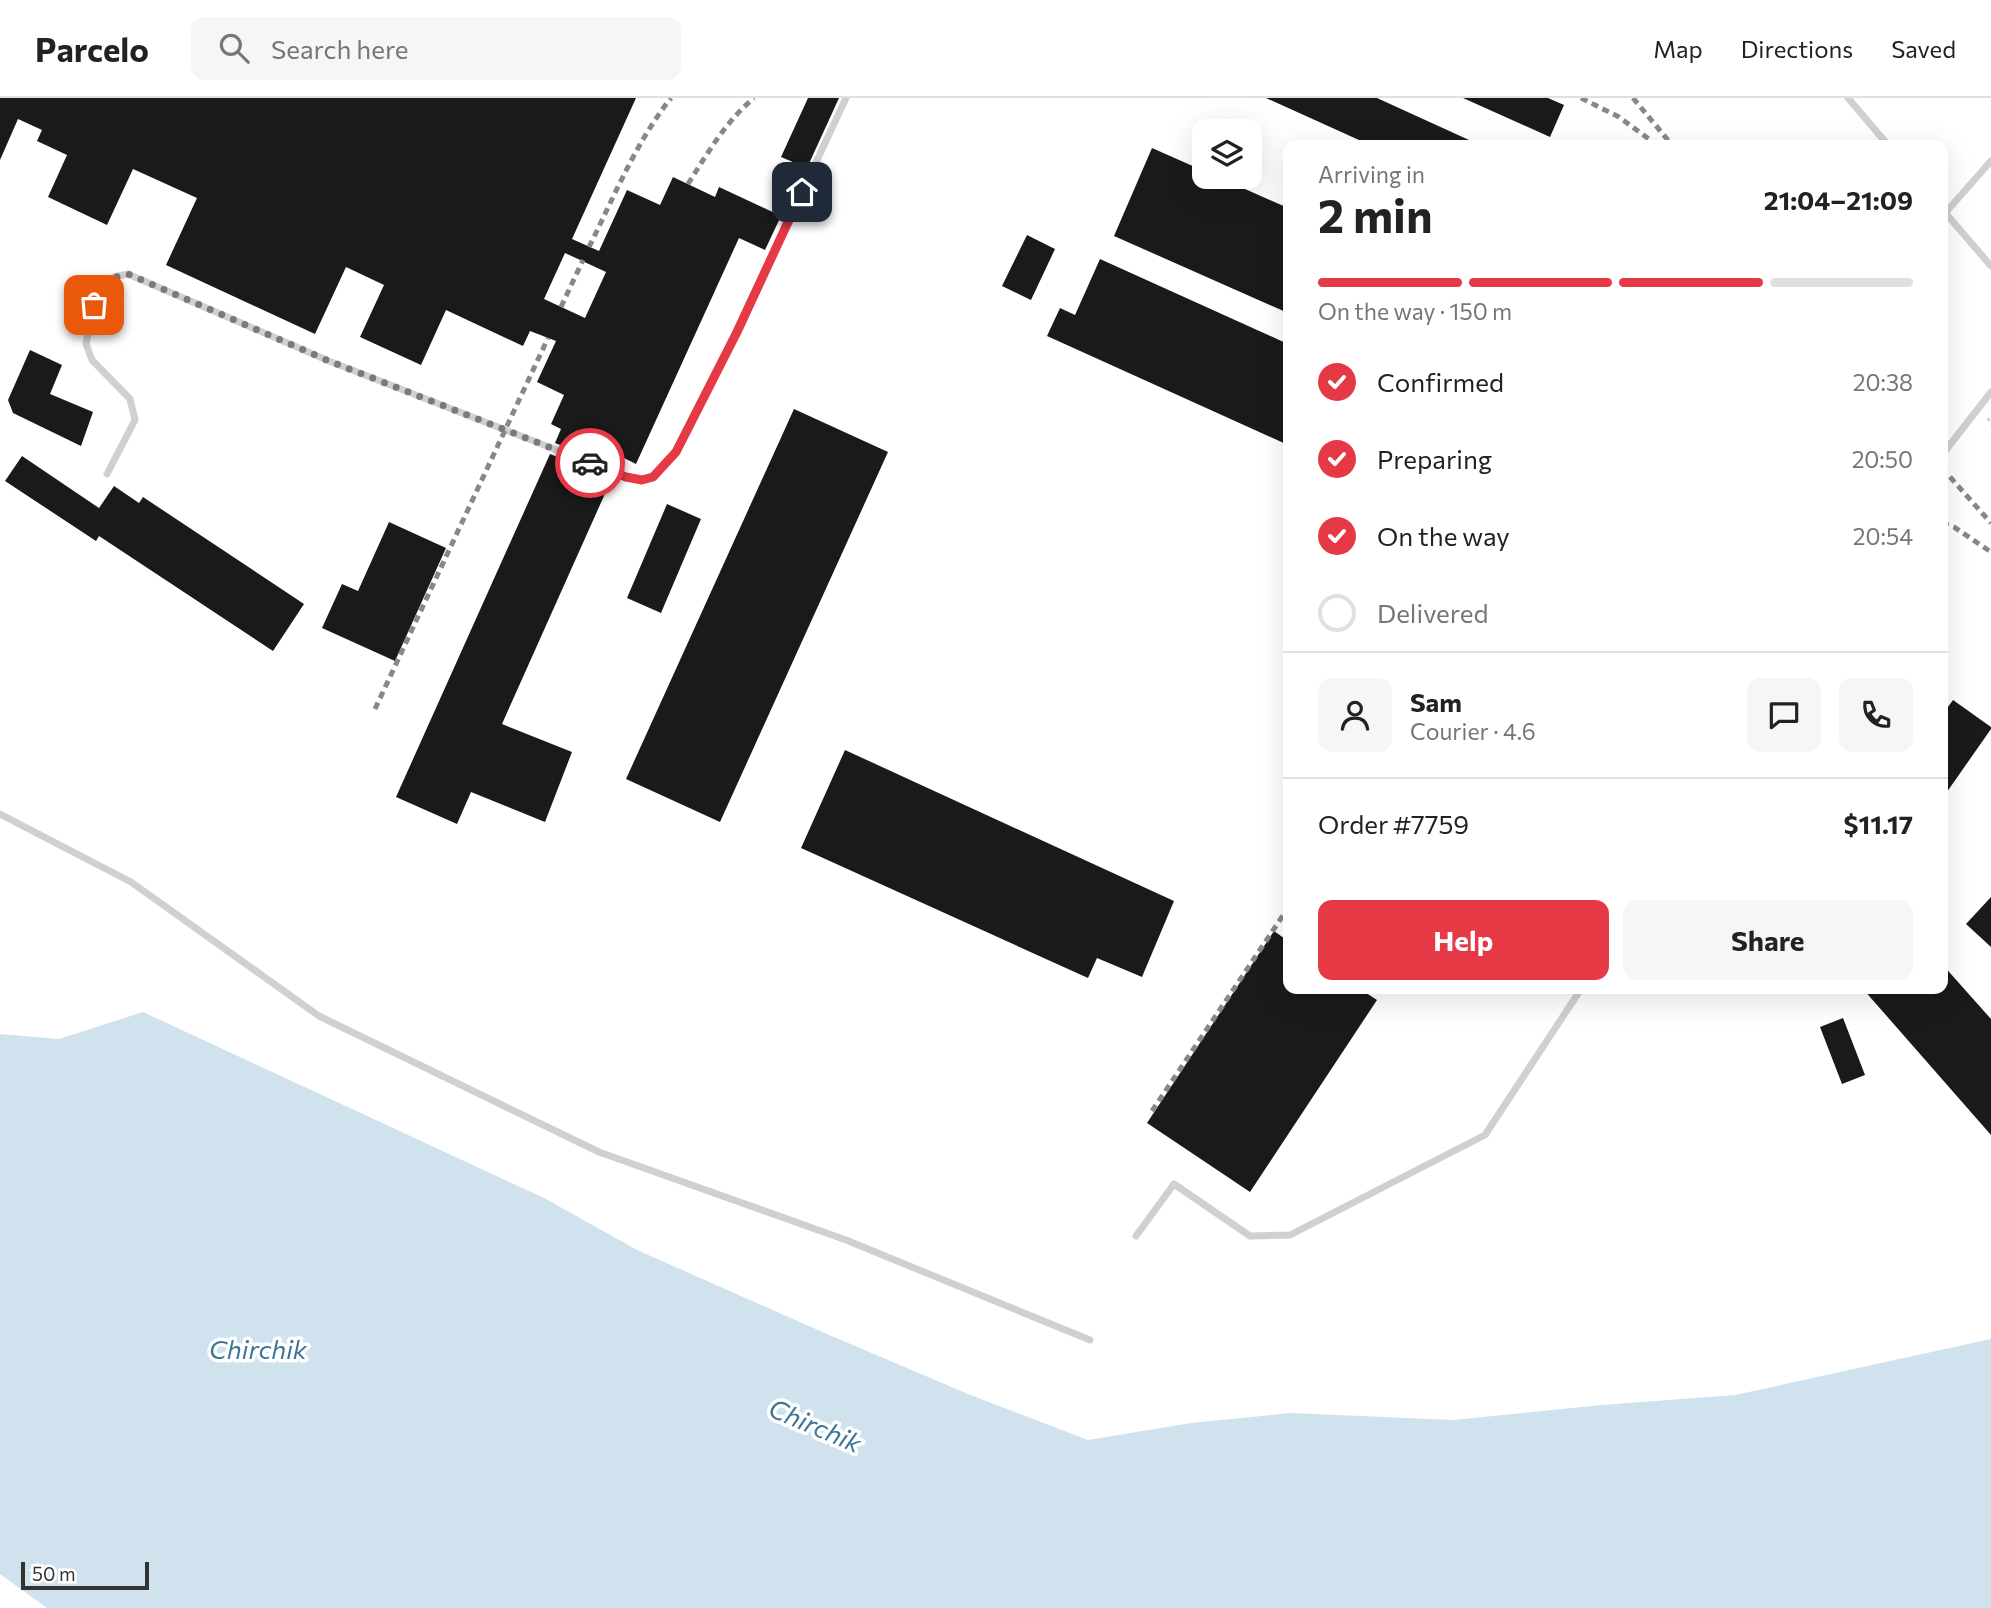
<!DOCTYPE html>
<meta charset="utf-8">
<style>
:root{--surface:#fff;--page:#f6f6f6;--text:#222;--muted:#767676;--line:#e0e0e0;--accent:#e63946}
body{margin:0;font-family:Commissioner,sans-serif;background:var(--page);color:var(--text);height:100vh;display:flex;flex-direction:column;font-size:26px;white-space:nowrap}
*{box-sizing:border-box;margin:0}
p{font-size:23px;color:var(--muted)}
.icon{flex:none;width:38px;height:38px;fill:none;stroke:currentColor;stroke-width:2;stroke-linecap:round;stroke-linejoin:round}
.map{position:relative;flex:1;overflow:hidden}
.drawer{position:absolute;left:1283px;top:42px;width:665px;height:854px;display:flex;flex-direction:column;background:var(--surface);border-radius:14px;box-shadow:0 7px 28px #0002}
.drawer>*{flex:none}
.controls{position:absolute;left:1192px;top:21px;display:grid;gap:14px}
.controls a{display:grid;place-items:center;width:70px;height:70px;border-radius:14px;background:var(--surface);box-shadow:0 7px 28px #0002;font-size:35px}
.scale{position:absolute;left:21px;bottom:18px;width:128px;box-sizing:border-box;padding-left:7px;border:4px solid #333;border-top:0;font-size:19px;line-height:24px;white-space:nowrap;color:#333;-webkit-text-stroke:5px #fff;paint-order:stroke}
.pin{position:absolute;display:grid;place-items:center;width:60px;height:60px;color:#fff;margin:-30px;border-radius:14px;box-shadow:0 4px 10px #0006}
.courier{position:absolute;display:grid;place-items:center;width:70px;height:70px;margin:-35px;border:5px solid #e63946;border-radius:50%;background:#fff;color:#222;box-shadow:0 2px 9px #0007}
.summary em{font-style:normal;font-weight:700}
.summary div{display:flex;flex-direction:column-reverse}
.summary{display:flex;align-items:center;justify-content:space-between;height:119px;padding:0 35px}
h1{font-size:46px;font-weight:700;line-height:52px}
.bar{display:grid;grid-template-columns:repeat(4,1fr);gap:10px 7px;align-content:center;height:84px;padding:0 35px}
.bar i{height:9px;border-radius:5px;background:var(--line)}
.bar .selected{background:var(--accent)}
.bar p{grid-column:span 4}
.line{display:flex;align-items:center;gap:18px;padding:0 35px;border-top:2px solid var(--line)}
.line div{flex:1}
.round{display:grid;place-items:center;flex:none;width:74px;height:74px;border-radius:14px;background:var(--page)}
ol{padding:0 35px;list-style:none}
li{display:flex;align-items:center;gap:21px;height:77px}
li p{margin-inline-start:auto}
li .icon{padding:7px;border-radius:50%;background:var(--accent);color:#fff;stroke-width:4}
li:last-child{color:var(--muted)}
li i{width:38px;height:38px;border:4px solid var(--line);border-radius:50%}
.cta{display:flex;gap:14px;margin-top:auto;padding:14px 35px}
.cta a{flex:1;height:80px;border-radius:14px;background:var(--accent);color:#fff;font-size:28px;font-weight:700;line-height:80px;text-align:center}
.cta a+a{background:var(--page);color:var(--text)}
header{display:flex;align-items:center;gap:42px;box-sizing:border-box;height:98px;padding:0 35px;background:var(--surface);border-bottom:2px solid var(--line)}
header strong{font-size:33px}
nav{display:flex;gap:38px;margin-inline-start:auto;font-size:24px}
.search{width:490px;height:63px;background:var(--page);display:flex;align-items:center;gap:18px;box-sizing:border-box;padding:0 24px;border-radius:14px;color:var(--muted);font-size:26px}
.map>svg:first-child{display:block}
</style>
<header>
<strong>Parcelo</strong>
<div class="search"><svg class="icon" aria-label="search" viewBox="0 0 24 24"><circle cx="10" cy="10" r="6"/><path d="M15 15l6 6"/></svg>Search here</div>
<nav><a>Map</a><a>Directions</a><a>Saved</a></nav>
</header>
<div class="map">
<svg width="1991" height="1510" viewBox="0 0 1991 1510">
<rect width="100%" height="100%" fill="#fff"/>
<path fill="#cfe2ee" d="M143,914L546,1101L637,1152L827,1236L968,1296L1088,1342L1191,1325L1291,1315L1453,1322L1602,1307L1735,1297L1991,1241V1510H47L0,1476V936L59,941Z"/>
<path fill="#1a1a1a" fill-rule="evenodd" d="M0,0H636L572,141L599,153L627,92L660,107L673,79L715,99L719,89L781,118L765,152L739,140L636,366L622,359L617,369L555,345L561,331L551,326L564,297L537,284L556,243L530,233L523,248L446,212L421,267L360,239L384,187L346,169L315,236L166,167L197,100L133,71L107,127L48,99L67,57L37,43L42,32L18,21L0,62ZM565,155L606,174L585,220L544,201Z
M808,0H839L807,70L781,59Z
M1266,0H1377L1480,47H1370Z
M1463,0H1548L1564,7L1550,39Z
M1152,50L1204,73V79H1218L1288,110V215L1114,138Z
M1027,137L1055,151L1031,202L1002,188Z
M1100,161L1288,246V347L1047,238L1060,210L1075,217Z
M30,252L62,267L50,296L93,314L81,348L13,315L8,302Z
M794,311L888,354L720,724L626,681Z
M550,356L612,380L502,626L572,654L545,724L471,694L457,726L396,699Z
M22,358L99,410L114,388L139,405L143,399L304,506L273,553L99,438L96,443L5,383Z
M667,406L701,421L661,515L627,500Z
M389,424L446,450L395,563L322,530L342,486L358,493Z
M1953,602L1991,629V631L1942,701V617Z
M845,652L1174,803L1142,879L1097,860L1088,880L801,750Z
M1991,799V849L1966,826Z
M1274,833L1288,843V891H1360L1377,902L1250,1094L1147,1025Z
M1942,866L1991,921V1037L1863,891H1942Z
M1843,920L1865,977L1842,986L1820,929Z"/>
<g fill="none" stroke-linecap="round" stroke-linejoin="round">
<path stroke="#cdcdcd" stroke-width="2.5" stroke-dasharray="3.5 3.5" stroke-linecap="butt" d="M1988,320L1991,327"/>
<path stroke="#d0d0d0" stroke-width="7" d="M1848,0L1888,47
M1942,111L1991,168
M1946,114L1991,63
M1942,357L1991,294
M107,376L135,322L130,301L92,262L86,246L94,207L104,187L114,179L128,176L329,263L626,379L642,382L653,379L676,354L737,234L846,0
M0,716L131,784L319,918L599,1054L846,1142L1090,1242
M1136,1138L1174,1086L1250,1138L1290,1137L1485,1037L1581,891"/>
<path stroke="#888" stroke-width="5" stroke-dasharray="7 5" stroke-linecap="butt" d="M1581,0L1619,19L1657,47
M1633,0L1672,47
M688,86C707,56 726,23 754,0
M589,149C614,99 636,44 671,0
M561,209L583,162
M1942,370L1991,425
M1942,425L1954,429L1991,454
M375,611L548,240
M1152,1013L1288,810"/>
</g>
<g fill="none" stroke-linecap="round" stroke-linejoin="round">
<path stroke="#7a7a7a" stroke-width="7" stroke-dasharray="0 12.6" d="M94,207C103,188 105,180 128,176L329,263L590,365"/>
<path stroke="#e63946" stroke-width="9" d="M590,365L626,379L642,382L653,379L676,354L737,234L802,94"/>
</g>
<g text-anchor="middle" stroke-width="7" stroke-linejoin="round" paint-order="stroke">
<g font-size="26" font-style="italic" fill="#3f7597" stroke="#fff">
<text x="258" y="1261">Chirchik</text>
<text transform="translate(815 1328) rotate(23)" y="9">Chirchik</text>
</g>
</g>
</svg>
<div class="controls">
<a><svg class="icon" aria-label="layers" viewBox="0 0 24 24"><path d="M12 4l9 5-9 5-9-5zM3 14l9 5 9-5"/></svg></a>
</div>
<div class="scale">50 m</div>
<div class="pin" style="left:94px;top:207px;background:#ea580c"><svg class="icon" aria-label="bag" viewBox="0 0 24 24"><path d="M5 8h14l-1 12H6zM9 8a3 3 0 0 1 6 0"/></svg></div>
<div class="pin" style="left:802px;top:94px;background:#1f2937"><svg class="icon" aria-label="home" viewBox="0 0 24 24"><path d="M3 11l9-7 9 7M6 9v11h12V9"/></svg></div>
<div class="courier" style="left:590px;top:365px"><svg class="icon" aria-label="car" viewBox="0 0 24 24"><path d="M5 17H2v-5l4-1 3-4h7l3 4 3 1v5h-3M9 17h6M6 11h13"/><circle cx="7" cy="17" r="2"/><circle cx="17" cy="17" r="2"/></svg></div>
<section class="drawer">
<div class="summary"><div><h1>2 min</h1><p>Arriving in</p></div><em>21:04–21:09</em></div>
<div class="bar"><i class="selected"></i><i class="selected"></i><i class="selected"></i><i></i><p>On the way · 150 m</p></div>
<ol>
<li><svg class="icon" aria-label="check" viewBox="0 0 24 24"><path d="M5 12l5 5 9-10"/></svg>Confirmed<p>20:38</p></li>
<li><svg class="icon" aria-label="check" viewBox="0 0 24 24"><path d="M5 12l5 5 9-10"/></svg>Preparing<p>20:50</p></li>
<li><svg class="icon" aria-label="check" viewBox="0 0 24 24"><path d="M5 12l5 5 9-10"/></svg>On the way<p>20:54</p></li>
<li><i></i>Delivered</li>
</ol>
<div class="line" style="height:126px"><a class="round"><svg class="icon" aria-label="person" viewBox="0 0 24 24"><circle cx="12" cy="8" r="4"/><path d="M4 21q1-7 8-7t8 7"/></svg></a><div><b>Sam</b><p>Courier · 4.6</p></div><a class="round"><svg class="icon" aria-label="chat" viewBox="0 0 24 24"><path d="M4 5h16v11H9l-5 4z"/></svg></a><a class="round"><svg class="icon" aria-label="phone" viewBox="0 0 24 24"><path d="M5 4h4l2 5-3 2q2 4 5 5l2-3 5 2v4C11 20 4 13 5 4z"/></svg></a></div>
<div class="line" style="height:91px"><div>Order #7759</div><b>$11.17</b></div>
<div class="cta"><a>Help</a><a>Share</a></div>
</section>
</div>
